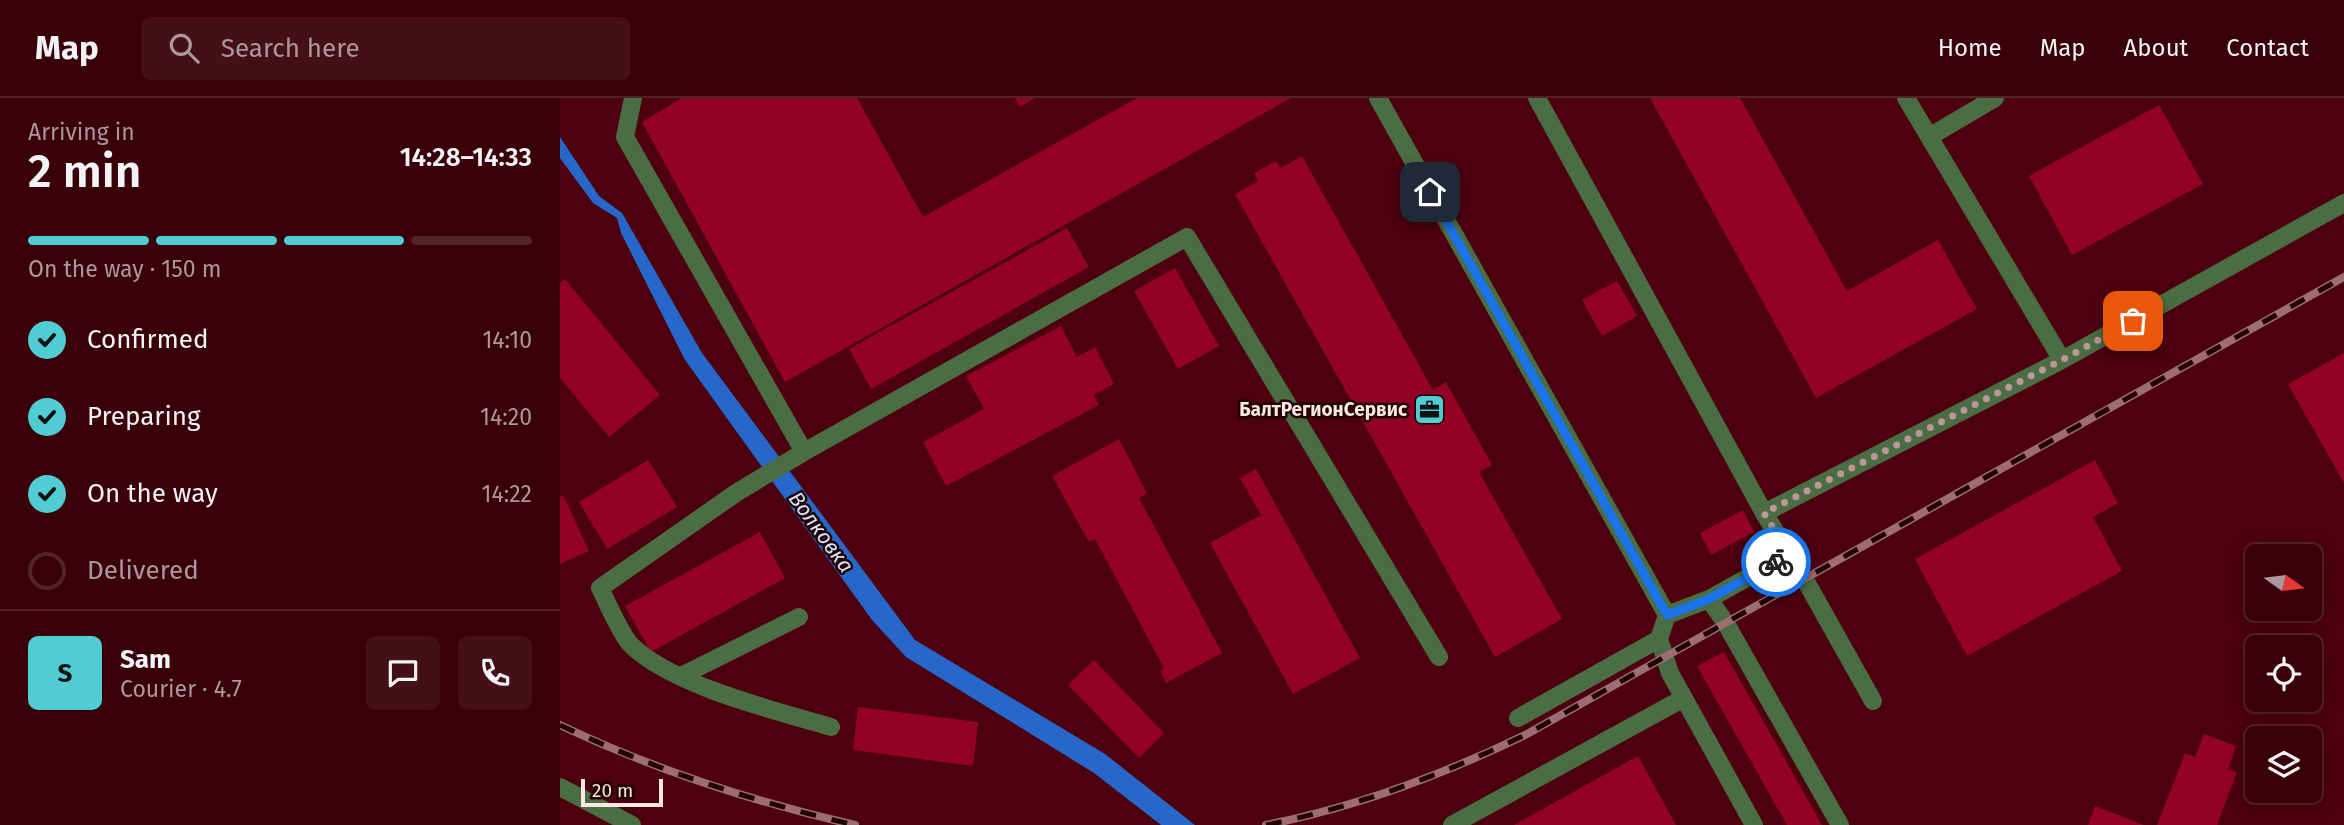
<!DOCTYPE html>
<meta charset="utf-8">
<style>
:root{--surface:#3a000a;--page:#450f18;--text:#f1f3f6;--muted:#ab979c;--line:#54222b;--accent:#51ccd2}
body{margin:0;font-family:"Fira Sans",sans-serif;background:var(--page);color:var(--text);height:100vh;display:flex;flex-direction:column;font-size:26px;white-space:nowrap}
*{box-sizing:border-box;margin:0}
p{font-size:23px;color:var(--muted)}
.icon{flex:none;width:38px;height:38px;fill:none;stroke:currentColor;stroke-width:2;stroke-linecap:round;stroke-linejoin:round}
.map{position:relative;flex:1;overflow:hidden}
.sheet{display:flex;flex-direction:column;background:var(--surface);width:560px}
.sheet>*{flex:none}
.needle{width:46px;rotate:104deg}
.controls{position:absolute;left:1685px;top:446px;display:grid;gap:14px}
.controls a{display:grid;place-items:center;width:77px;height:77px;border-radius:10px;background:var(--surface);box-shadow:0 4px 18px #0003,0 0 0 2px var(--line);font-size:35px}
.scale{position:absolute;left:21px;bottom:18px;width:82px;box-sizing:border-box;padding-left:7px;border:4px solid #fae7e6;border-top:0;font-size:19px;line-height:24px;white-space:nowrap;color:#fae7e6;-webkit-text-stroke:5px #210305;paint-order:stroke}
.pin{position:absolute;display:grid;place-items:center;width:60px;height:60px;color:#fff;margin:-30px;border-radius:14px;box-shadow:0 4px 10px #0006}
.courier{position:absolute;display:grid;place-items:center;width:70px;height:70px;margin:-35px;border:5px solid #1a73e8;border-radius:50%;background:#fff;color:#222;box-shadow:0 2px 9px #0007}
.summary em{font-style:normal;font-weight:600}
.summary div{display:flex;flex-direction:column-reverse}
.summary{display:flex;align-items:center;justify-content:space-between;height:119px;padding:0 28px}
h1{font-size:46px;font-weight:600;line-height:52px}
.bar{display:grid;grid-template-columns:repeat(4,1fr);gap:10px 7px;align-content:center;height:84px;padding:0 28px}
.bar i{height:9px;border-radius:5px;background:var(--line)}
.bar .active{background:var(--accent)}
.bar p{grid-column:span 4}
.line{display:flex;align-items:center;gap:18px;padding:0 28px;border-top:2px solid var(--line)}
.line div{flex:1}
.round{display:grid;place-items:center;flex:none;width:74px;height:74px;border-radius:10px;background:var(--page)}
ol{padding:0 28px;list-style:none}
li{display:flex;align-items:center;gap:21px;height:77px}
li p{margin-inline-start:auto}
li .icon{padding:7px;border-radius:50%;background:var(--accent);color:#111;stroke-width:4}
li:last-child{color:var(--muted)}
li i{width:38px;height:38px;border:4px solid var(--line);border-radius:50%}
header{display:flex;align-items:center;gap:42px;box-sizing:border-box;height:98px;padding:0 35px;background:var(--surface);border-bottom:2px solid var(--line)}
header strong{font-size:33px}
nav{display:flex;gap:38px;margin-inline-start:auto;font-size:24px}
.search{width:490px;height:63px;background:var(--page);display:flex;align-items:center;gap:18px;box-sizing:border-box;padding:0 24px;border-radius:10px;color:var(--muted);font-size:26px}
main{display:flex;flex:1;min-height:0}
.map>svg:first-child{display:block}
</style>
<header>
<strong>Map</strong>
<div class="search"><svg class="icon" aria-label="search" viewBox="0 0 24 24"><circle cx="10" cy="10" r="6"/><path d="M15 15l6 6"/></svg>Search here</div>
<nav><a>Home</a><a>Map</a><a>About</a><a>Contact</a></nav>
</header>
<main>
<section class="sheet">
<div class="summary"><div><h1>2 min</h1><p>Arriving in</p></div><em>14:28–14:33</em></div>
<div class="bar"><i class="active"></i><i class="active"></i><i class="active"></i><i></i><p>On the way · 150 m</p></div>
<ol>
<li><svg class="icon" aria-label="check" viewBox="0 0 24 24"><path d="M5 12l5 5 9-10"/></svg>Confirmed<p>14:10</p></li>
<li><svg class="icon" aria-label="check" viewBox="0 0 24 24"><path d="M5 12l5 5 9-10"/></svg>Preparing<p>14:20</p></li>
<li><svg class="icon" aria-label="check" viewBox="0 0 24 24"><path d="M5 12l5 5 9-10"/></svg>On the way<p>14:22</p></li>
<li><i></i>Delivered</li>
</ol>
<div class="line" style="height:126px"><b class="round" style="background:var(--accent);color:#111">S</b><div><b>Sam</b><p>Courier · 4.7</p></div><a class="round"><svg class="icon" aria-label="chat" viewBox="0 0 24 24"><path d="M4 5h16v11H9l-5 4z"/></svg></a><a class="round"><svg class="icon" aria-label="phone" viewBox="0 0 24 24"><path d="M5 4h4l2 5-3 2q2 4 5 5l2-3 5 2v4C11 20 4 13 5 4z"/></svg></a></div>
</section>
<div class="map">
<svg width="1784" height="727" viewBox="0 0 1784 727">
<rect width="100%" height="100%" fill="#4d000e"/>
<path fill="#2767ca" d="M0,39L39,98L62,115L142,255L355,542L545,656L635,727H601L534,675L346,559L312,522L125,262L61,135L57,120L33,105L0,60Z"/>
<path fill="#930225" d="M122,0H297L363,119L577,0H731L225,284L82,24Z
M455,0H475L460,9Z
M1090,0H1180L1287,193L1378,142L1417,211L1256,300Z
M1599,7L1643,86L1512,157L1469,78Z
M742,58L873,292L886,284L932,367L919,374L1002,521L935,559L675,96L698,83L694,75L716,63L721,70Z
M507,130L529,169L311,291L289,251Z
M615,170L659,248L618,271L574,193Z
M5,181L100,297L49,339L0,280V185Z
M1057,183L1077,218L1042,238L1022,202Z
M501,228L517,259L535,249L554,286L534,297L539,307L386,388L363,344L424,311L406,278Z
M1784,255V385L1728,286Z
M559,341L587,395L579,400L662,555L606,585L600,573L604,570L535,441L529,444L492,378Z
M88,362L117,409L47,451L19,404Z
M1535,362L1558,405L1533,419L1562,473L1407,558L1355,461Z
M696,371L800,560L733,596L650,445L701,417L680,380Z
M3,397L29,453L0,466V398Z
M1183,412L1194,434L1151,457L1140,435Z
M200,434L225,480L91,554L65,508Z
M1164,554L1262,727H1227L1137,568Z
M534,562L604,635L579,660L508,587Z
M298,609L418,624L413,668L293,652Z
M1644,636L1676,648L1668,671L1677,674L1657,727H1597L1625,655L1635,659Z
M1078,658L1116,727H954Z
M1535,708L1584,727H1528Z"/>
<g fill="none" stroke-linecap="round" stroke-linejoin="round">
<path stroke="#4b6d43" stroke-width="18" d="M73,0L65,39L244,354L176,395L40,490C47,504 61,537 71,547C113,588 214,612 271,629
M818,0L1107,517L1099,541L1110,575L1194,727
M977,0L1204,415L1244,480L1313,603
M1346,0L1502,262
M1369,39L1435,0
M244,354L627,139L879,559
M1204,415L1502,262L1784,105
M1149,501L1230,456
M1107,517L1149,501L1165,524L1280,727
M121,578L239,519
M958,620L1099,541
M0,689L72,727
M892,727L1124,600"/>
<defs>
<path id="rail" d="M0,627C93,671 194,704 295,727
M706,727C796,709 885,676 967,636L1784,179"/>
</defs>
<use href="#rail" stroke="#9e6d73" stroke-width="8"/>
<use href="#rail" stroke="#210305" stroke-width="5" stroke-dasharray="16" stroke-linecap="butt"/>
</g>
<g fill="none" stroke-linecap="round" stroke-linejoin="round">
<path stroke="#bd969a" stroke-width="7" stroke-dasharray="0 12.6" d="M1216,464L1230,457L1204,415L1502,262L1573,223"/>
<path stroke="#1a73e8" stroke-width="9" d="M870,94L1107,517L1149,501L1216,464"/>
</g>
<defs>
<symbol id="office-square" viewBox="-11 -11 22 22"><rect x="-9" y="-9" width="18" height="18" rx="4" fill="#51ccd2" stroke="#210305"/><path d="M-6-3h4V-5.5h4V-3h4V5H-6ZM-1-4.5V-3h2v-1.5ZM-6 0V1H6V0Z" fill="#111"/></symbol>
</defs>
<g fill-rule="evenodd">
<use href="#office-square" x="852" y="294" width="35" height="35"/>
</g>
<g text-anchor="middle" stroke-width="5" stroke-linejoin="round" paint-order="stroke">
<g font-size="19" font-weight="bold" fill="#fae7e6" stroke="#210305" text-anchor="end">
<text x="847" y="318">БалтРегионСервис</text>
</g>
<g font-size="21" font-style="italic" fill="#d5e5ff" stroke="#210305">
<text transform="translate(261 434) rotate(54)" y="7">Волковка</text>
</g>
</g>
</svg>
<div class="controls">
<a><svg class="needle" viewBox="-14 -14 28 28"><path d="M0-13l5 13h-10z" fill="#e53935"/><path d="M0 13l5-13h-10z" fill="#ab979c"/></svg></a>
<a><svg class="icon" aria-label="locate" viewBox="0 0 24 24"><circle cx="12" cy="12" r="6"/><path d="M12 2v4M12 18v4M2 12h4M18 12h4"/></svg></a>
<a><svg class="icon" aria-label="layers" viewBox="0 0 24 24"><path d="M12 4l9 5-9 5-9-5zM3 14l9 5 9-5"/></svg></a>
</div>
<div class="scale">20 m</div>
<div class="pin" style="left:1573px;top:223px;background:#ea580c"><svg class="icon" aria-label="bag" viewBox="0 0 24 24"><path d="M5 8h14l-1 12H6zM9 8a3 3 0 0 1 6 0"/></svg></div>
<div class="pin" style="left:870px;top:94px;background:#1f2937"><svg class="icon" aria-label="home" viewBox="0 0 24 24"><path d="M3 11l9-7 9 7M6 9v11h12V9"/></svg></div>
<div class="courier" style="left:1216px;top:464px"><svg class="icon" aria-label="bike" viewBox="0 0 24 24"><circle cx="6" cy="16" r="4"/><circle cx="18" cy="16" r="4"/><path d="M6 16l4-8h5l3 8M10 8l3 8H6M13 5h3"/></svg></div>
</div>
</main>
